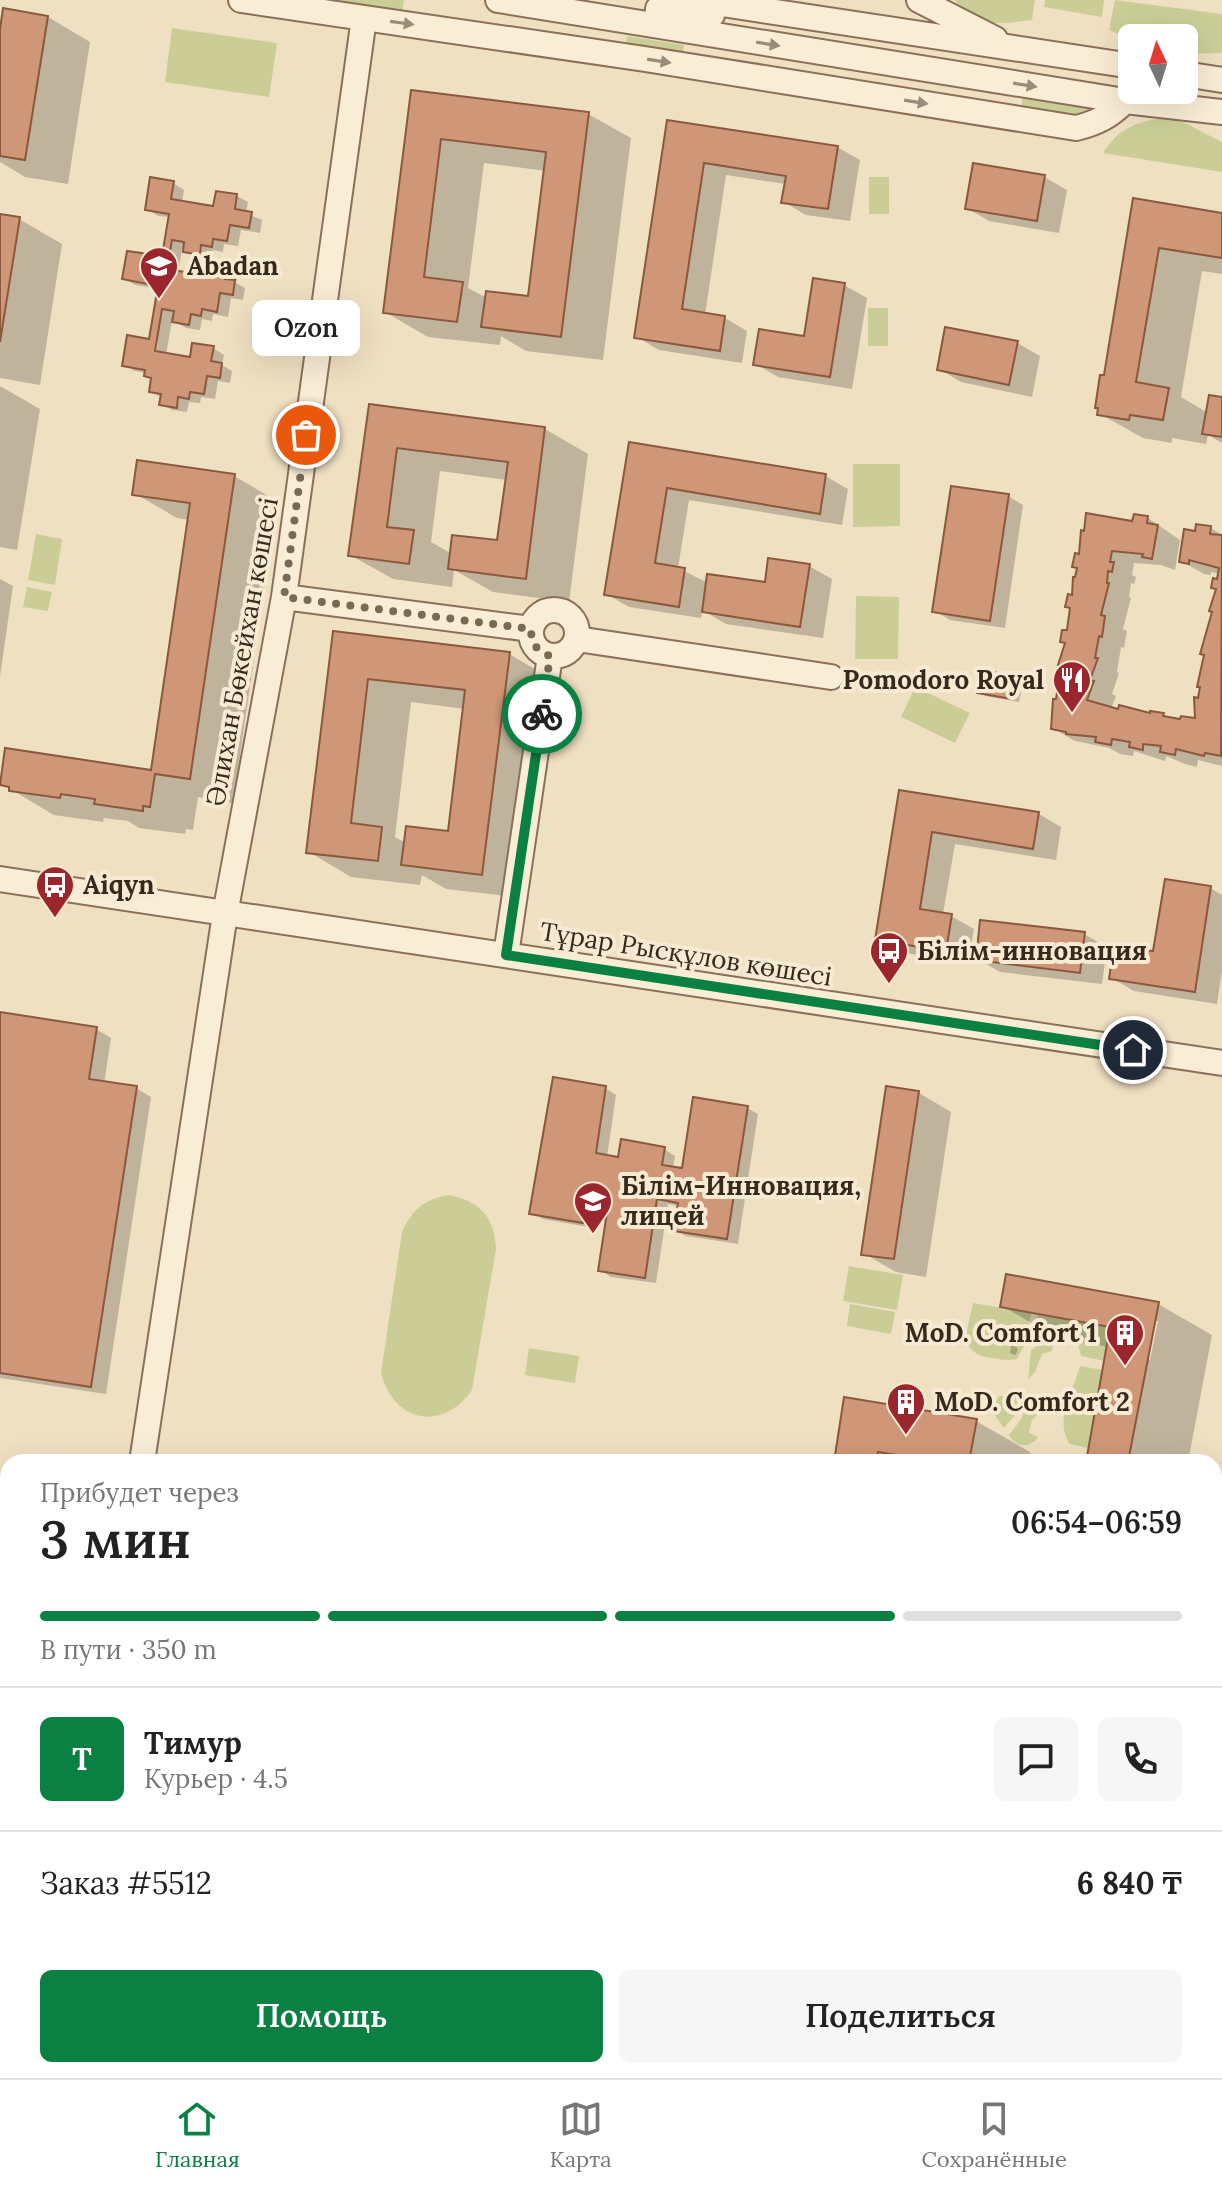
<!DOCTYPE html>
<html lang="ru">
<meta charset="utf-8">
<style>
:root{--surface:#fff;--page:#f6f6f6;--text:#222;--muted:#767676;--line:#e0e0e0;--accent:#0b8043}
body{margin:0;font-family:Lora,serif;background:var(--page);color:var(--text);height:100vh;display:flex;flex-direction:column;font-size:30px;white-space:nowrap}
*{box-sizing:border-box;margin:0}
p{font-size:26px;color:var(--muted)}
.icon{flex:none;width:44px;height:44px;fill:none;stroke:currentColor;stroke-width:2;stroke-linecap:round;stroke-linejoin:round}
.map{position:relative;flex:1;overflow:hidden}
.details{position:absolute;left:0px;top:1454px;width:1222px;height:624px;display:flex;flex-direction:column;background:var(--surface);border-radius:24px 24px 0 0;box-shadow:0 8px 32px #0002}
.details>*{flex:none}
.needle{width:52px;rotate:356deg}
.controls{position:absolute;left:1118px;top:24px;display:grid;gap:16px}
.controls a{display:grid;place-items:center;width:80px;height:80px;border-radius:12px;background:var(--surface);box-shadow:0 8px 32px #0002;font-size:40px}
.pin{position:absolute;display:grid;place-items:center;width:68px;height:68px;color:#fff;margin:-34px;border:4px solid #fff;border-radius:50%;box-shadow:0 2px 8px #0007}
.courier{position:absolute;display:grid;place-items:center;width:80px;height:80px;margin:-40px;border:6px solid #0b8043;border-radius:50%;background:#fff;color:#222;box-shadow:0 2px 10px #0007}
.bubble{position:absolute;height:56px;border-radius:12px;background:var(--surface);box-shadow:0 8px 32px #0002;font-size:26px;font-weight:600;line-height:56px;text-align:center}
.summary em{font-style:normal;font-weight:600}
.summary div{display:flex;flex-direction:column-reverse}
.summary{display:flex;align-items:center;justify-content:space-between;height:136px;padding:0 40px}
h1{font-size:52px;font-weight:600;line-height:60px}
.bar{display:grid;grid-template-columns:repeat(4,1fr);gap:12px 8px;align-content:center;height:96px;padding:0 40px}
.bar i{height:10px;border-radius:6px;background:var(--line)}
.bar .on{background:var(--accent)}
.bar p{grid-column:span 4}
.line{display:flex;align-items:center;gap:20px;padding:0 40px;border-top:2px solid var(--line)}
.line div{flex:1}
.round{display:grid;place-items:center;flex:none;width:84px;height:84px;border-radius:12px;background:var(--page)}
.button{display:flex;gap:16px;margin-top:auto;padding:16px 40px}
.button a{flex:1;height:92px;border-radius:12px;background:var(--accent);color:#fff;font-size:32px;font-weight:600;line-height:92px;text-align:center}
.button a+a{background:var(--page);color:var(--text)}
.tabs{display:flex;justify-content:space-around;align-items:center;height:112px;border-top:2px solid var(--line);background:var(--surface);font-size:22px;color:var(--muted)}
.tabs a{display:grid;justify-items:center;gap:4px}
.tabs .on{color:var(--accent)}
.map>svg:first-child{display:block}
</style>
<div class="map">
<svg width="1222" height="2078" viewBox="0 0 1222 2078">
<rect width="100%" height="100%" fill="#f0e0c2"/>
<path fill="#cace96" d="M305,0H404L402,14Z
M955,0H1035L1032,20C1005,23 969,30 955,0Z
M1045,0H1104L1102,17L1044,7Z
M1115,0L1222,14V53L1184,54V38H1132V40L1109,30Z
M172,28L277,43L269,97L165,82Z
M627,36L684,45L682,59L625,50Z
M1022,97L1106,109L1072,115L1022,109Z
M1166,117L1187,124L1222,142V172L1103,153C1118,128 1137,122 1166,117Z
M869,177H889V214H869Z
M868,308H888V346H868Z
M853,464H900V526L853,527Z
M36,534L62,539L55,585L28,580Z
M27,587L52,592L48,611L23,607Z
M856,596L899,597L898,659H855Z
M915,687L970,713L955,743L901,717Z
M449,1195C480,1201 495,1218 496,1249L472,1390C443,1432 394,1423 381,1373L402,1232C412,1209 425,1199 449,1195Z
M849,1266L903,1275L897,1310L843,1301Z
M973,1303L1031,1313L1026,1342L1017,1359C1008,1361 1000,1359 991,1358C956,1352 968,1329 973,1303Z
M850,1304L895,1312L891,1334L847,1326Z
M1038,1314L1110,1327L1104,1361L1081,1356L1078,1344C1066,1334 1048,1339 1037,1328Z
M1041,1343L1053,1344L1052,1351L1042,1354L1035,1372L1028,1379L1031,1350Z
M529,1348L579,1356L575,1383L525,1375Z
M1080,1366L1103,1370L1089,1448L1070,1444C1053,1419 1074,1391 1080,1366Z
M1018,1395L1016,1414L1004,1428L991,1410L999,1396Z
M1027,1400L1040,1401L1044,1408L1032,1420L1029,1433L1038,1437L1036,1440C1026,1449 1016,1446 1009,1435L1022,1418Z"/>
<path fill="#0003" fill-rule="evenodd" d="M48,17L90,42L68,184L25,177L0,162V41Z
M413,92L588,114L631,138L603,360L526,351L501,336L500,345L428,337L385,312ZM484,163L546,171L530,298H487L468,288Z
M669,123L837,147L860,160L850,221L806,215L784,202L786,184L726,175L705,315L725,318L747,331L742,363L659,350L637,337Z
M1044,177L1067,190L1059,233L989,221L967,208Z
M173,183L184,190L182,202L215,208L217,193L237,196L248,202L246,213L262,220L260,233L241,230L238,246L224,244L223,252L212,250L210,264L227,266L238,273L236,283L245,288L243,300L231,298L228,317L213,314L212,321L202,319L200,330L186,328L172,320L166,355L192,359L213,348L224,355L222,365L232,371L230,383L218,381L215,399L201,397L200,403L189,402L187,412L172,410L161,404L162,398L151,391L153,379L146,373L135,371L124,365L151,341L160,289L135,285L124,278L163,259L170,217L158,216L147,209ZM182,250L196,257L208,260L205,278L178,273ZM154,343H158L155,361Z
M1135,200L1222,215V274L1202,271L1181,397L1208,413L1222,399V443L1208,435L1206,444L1172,438V443L1143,438L1100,414Z
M0,216L19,219L62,244L40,385L0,378Z
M844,285L867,298L852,389L778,377L756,364L806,338Z
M1017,343L1040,356L1032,397L961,382L939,369Z
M0,386L40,409L17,550L0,547Z
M371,406L545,429L588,454L569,602L493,592L454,570L452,587L393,579L350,555ZM440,471L507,480L499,543L452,554L431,542Z
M631,444L825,476L848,489L842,525L689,500L678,568L708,583L766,584L809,566L832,579L823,638L726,624L702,610L701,618L629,607L606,594Z
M234,476L277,501L233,803L198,797L193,830L186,829L185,834L139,828L128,821L104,818L103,822L54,815L2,784L153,772L190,520L177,518L134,493Z
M1008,496L1023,505L1005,628L950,620L935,611Z
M1135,516L1148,518L1180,540L1175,570L1161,565L1134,563L1132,575L1136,577L1134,584L1131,583L1129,597L1131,598L1123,629L1127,631L1124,648L1121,647L1117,672L1119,673L1112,694L1116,696L1111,709L1163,715L1171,719L1196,720L1220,574L1211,572V575L1204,574L1181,561L1196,533L1211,528L1222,535V766L1198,760L1197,767L1185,764L1166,756L1165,761L1134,751L1133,756L1120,754L1109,748L1075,741L1053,728L1074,597L1134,523Z
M0,579L13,586L0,676Z
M335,634L509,654L552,679L525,898L446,889L422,875L420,885L351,877L309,852ZM411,702L465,709L450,834L406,843L395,837Z
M983,672L1016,678L1023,682L1019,702L986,696L979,692Z
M901,792L1039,814L1061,827L1056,860L955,844L943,914L951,916L974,929L968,963L900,952L877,939Z
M1210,888L1222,895V971L1217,1004L1134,991L1112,978L1155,954Z
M1084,934L1107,947L1102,984L1000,972L978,959Z
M0,1014L96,1029L111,1038L104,1084L136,1088L151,1097L106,1394L0,1378Z
M605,1088L616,1095L607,1157L620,1159L664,1149L675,1156L673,1168L684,1170L747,1108L758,1114L738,1244L686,1236L675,1230L679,1206L668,1204L656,1283L611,1277L600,1270L612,1197L599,1196L594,1228L543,1219L532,1213Z
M919,1093L951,1112L926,1277L896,1272L863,1253Z
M1158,1304L1212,1335L1188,1462H1088L1109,1347L1056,1337L1002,1306ZM1153,1321H1158L1150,1360L1146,1359Z
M1011,1345L1018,1348L1016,1355L1010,1353Z
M976,1421L1030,1452L1028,1462H836Z"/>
<path fill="#cf9777" stroke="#8a583d" stroke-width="2" d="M3,8L48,16L25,160L0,156V29Z
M411,90L589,112L561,337L481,327L486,291L528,296L546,152L441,139L424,277L463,282L457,322L383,313Z
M667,120L838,146L828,209L781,203L786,176L704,163L682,309L725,316L720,351L634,338Z
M973,163L1045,175L1037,221L965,209Z
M150,177L174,181L171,199L213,206L216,191L237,194L235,209L252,212L249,228L230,225L227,241L213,239L212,247L201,245L200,255L183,252L184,242L172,240L167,269L203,275L206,261L228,264L225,279L235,280L233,295L220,293L217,312L202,309L201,316L191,314L189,325L172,322L174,311L162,309L155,351L190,357L192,343L214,346L211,361L222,363L220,378L207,376L204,394L190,392L189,399L178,397L177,408L159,405L161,394L149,392L151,378L144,376L145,370L122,366L127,335L149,339L158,286L122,279L127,251L162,256L169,214L145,210Z
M1133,198L1222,213V258L1159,248L1136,382L1169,388L1163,420L1130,415L1129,420L1097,415L1098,408H1095L1100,375H1104Z
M0,214L20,217L0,342Z
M813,278L845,283L830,377L753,365L759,329L804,336Z
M945,327L1018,341L1009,385L937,370Z
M1209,395L1222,397V437L1202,434Z
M369,404L545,427L526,579L448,569L452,535L497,540L508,462L397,448L387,527L414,530L409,564L348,556Z
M629,442L826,474L820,514L667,488L655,563L685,568L679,607L604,595Z
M137,460L235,474L190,779L155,774L150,807L143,806V811L94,804L95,799L61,794L60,798L9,791V787L0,785L5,748L151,770L190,503L132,495Z
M951,486L1009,494L990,621L932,612Z
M1086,513L1132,521L1134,514L1148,516L1147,523L1158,525L1152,559L1142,557L1143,554L1112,551L1110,562H1114L1112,572L1108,571L1107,583H1109L1101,615L1105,616L1102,637L1099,636L1095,658H1098L1090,680L1094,681L1087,700L1118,709L1119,705L1150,713V711L1164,713L1163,716L1180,719L1181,716L1195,718L1194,697L1198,698L1200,687H1197L1204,655L1200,654L1212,612L1209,611L1216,589L1211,588L1213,578L1217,579L1219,568L1189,560V564L1179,562L1184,529L1195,531L1196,524L1211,526L1210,534L1222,535L1221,756L1205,753L1204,756L1176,749L1175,755L1160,752L1161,746L1143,744V750L1129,747L1130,742L1112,739L1111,745L1095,742L1096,737L1066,734V732L1051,729L1053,699H1056L1061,666L1058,665L1065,643L1060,642L1062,630H1067L1070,608L1065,607L1068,594L1072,595L1073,577H1075L1077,568L1072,567L1075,553L1079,554L1081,530L1084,531Z
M768,558L810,564L800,627L702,612L707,574L765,582Z
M333,631L510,652L482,875L401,865L406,826L448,831L465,690L368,679L351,823L382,827L378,861L306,853Z
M981,670L1016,676L1012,699L977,693Z
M899,790L1039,812L1033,849L932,832L920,909L952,914L946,951L875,940Z
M1165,879L1211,886L1195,992L1109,979L1114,945L1153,951Z
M980,920L1085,932L1080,973L976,960Z
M0,1012L97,1027L89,1079L137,1086L91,1387L0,1373Z
M553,1077L606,1086L596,1153L618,1157L621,1139L665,1147L662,1165L682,1168L693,1097L748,1106L727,1239L673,1231L678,1203L657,1199L645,1278L598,1271L610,1193L588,1191L583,1223L529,1214Z
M886,1086L919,1091L894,1259L861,1255Z
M1006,1274L1159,1302L1128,1462H1086L1110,1327L1000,1307Z
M844,1397L977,1419L969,1462H938L878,1452L876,1462H834Z
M1222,2014V2076L1215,2075Z"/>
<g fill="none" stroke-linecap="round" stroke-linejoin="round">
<defs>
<path id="minor" d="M241,0L645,59L1076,128C1097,123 1110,116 1125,101
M498,0L1125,101L1222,112
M696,0L1132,66
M919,0L995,39
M677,28L657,18L658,9L663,7L712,15
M1184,74L1222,80
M284,597L531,629
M531 633a23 23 0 1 1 46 0a23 23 0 1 1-46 0Z
M577,639L831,677
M0,879L1222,1063
M506,955L550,656
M142,1462L225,914L284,597L364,18
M0,1995L8,1996
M0,2050L8,2052
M121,2070L170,2078
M455,2070L503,2078"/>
</defs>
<use href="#minor" stroke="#8a7059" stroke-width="28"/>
<use href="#minor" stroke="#faedd6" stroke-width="24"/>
</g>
<defs><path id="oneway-solid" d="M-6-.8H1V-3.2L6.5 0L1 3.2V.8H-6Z" transform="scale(2)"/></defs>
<g fill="#9a8b7a">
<use href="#oneway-solid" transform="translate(402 23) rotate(8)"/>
<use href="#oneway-solid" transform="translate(768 44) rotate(9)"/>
<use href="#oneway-solid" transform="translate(659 61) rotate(9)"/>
<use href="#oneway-solid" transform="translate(1025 85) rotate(9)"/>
<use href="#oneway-solid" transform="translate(916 102) rotate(9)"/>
</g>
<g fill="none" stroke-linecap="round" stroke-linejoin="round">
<path stroke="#796957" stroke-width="8" stroke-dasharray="0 14.4" d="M306,435L284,597L531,629C531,643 537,652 550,656L542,714"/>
<path stroke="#0b8043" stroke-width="10" d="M542,714L506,955L1133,1050"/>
</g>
<defs>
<symbol id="school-pin" viewBox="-11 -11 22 30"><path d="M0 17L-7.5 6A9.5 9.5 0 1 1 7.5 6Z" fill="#9b262d" stroke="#f7ead2"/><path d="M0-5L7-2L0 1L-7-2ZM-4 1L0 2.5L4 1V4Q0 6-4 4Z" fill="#fff"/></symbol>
<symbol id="restaurant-pin" viewBox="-11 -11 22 30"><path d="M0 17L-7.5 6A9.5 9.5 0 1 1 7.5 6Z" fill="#9b262d" stroke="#f7ead2"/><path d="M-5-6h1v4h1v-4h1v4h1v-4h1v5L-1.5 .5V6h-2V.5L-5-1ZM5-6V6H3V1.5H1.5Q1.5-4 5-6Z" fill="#fff"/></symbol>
<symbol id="bus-pin" viewBox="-11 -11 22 30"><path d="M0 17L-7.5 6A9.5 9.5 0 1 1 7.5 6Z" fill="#9b262d" stroke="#f7ead2"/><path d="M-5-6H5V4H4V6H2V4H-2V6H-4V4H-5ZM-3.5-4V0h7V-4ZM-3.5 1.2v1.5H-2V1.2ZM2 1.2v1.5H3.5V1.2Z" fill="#fff"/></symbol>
<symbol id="building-pin" viewBox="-11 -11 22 30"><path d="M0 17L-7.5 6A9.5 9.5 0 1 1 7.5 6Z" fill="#9b262d" stroke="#f7ead2"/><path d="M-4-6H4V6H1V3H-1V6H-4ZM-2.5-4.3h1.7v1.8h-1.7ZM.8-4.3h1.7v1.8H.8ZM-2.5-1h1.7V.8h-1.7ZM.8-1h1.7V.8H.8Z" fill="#fff"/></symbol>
</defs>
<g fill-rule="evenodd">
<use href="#school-pin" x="137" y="244" width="44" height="60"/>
<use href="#restaurant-pin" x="1050" y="658" width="44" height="60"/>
<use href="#bus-pin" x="33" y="863" width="44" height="60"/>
<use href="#bus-pin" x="867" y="929" width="44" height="60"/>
<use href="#school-pin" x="571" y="1179" width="44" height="60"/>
<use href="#building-pin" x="1103" y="1311" width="44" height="60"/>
<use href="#building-pin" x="884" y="1380" width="44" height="60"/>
</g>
<g text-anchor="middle" stroke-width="8" stroke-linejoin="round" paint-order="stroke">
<g font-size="26" font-weight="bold" fill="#39291d" stroke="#f7ead2" text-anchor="start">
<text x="187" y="275">Abadan</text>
<text x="1044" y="689" text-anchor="end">Pomodoro Royal</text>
<text x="83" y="894">Aiqyn</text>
<text x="917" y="960">Білім-инновация</text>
<text x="621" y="1195">Білім-Инновация,<tspan x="621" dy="30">лицей</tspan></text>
<text x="1097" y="1342" text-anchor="end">МoD. Comfort 1</text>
<text x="934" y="1411">МoD. Comfort 2</text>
</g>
<g font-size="26" fill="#39291d" stroke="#f7ead2">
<text transform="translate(242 652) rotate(-80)" y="9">Әлихан Бөкейхан көшесі</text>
<text transform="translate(686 954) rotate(9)" y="9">Тұрар Рысқұлов көшесі</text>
</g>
</g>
</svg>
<div class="controls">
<a><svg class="needle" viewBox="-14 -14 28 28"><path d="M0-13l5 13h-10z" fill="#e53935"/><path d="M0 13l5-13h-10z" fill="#767676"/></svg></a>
</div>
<div class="pin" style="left:306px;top:435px;background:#ea580c"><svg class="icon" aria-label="bag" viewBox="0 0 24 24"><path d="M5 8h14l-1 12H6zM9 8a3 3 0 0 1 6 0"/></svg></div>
<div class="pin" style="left:1133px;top:1050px;background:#1f2937"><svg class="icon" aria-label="home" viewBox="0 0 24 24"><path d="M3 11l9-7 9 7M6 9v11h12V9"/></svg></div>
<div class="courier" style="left:542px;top:714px"><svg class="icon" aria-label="bike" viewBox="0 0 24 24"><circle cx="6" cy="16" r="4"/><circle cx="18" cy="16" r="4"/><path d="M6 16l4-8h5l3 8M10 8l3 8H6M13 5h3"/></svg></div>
<div class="bubble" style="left:252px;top:300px;width:108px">Ozon</div>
<section class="details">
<div class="summary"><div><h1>3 мин</h1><p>Прибудет через</p></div><em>06:54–06:59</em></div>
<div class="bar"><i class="on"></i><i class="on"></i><i class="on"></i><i></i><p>В пути · 350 m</p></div>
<div class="line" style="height:144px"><b class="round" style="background:var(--accent);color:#fff">Т</b><div><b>Тимур</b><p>Курьер · 4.5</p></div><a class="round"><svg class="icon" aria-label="chat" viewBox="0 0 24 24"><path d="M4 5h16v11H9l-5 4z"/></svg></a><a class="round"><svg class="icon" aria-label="phone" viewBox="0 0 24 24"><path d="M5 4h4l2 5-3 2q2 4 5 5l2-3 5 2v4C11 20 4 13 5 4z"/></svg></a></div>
<div class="line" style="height:104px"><div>Заказ #5512</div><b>6 840 ₸</b></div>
<div class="button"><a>Помощь</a><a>Поделиться</a></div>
</section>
</div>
<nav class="tabs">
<a class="on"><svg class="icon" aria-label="home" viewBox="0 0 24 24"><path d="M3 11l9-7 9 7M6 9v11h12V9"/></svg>Главная</a>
<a><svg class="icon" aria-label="map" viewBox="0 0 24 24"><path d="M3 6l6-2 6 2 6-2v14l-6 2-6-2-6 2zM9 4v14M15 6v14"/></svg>Карта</a>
<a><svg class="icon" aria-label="saved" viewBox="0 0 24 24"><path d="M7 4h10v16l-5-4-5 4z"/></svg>Сохранённые</a>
</nav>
